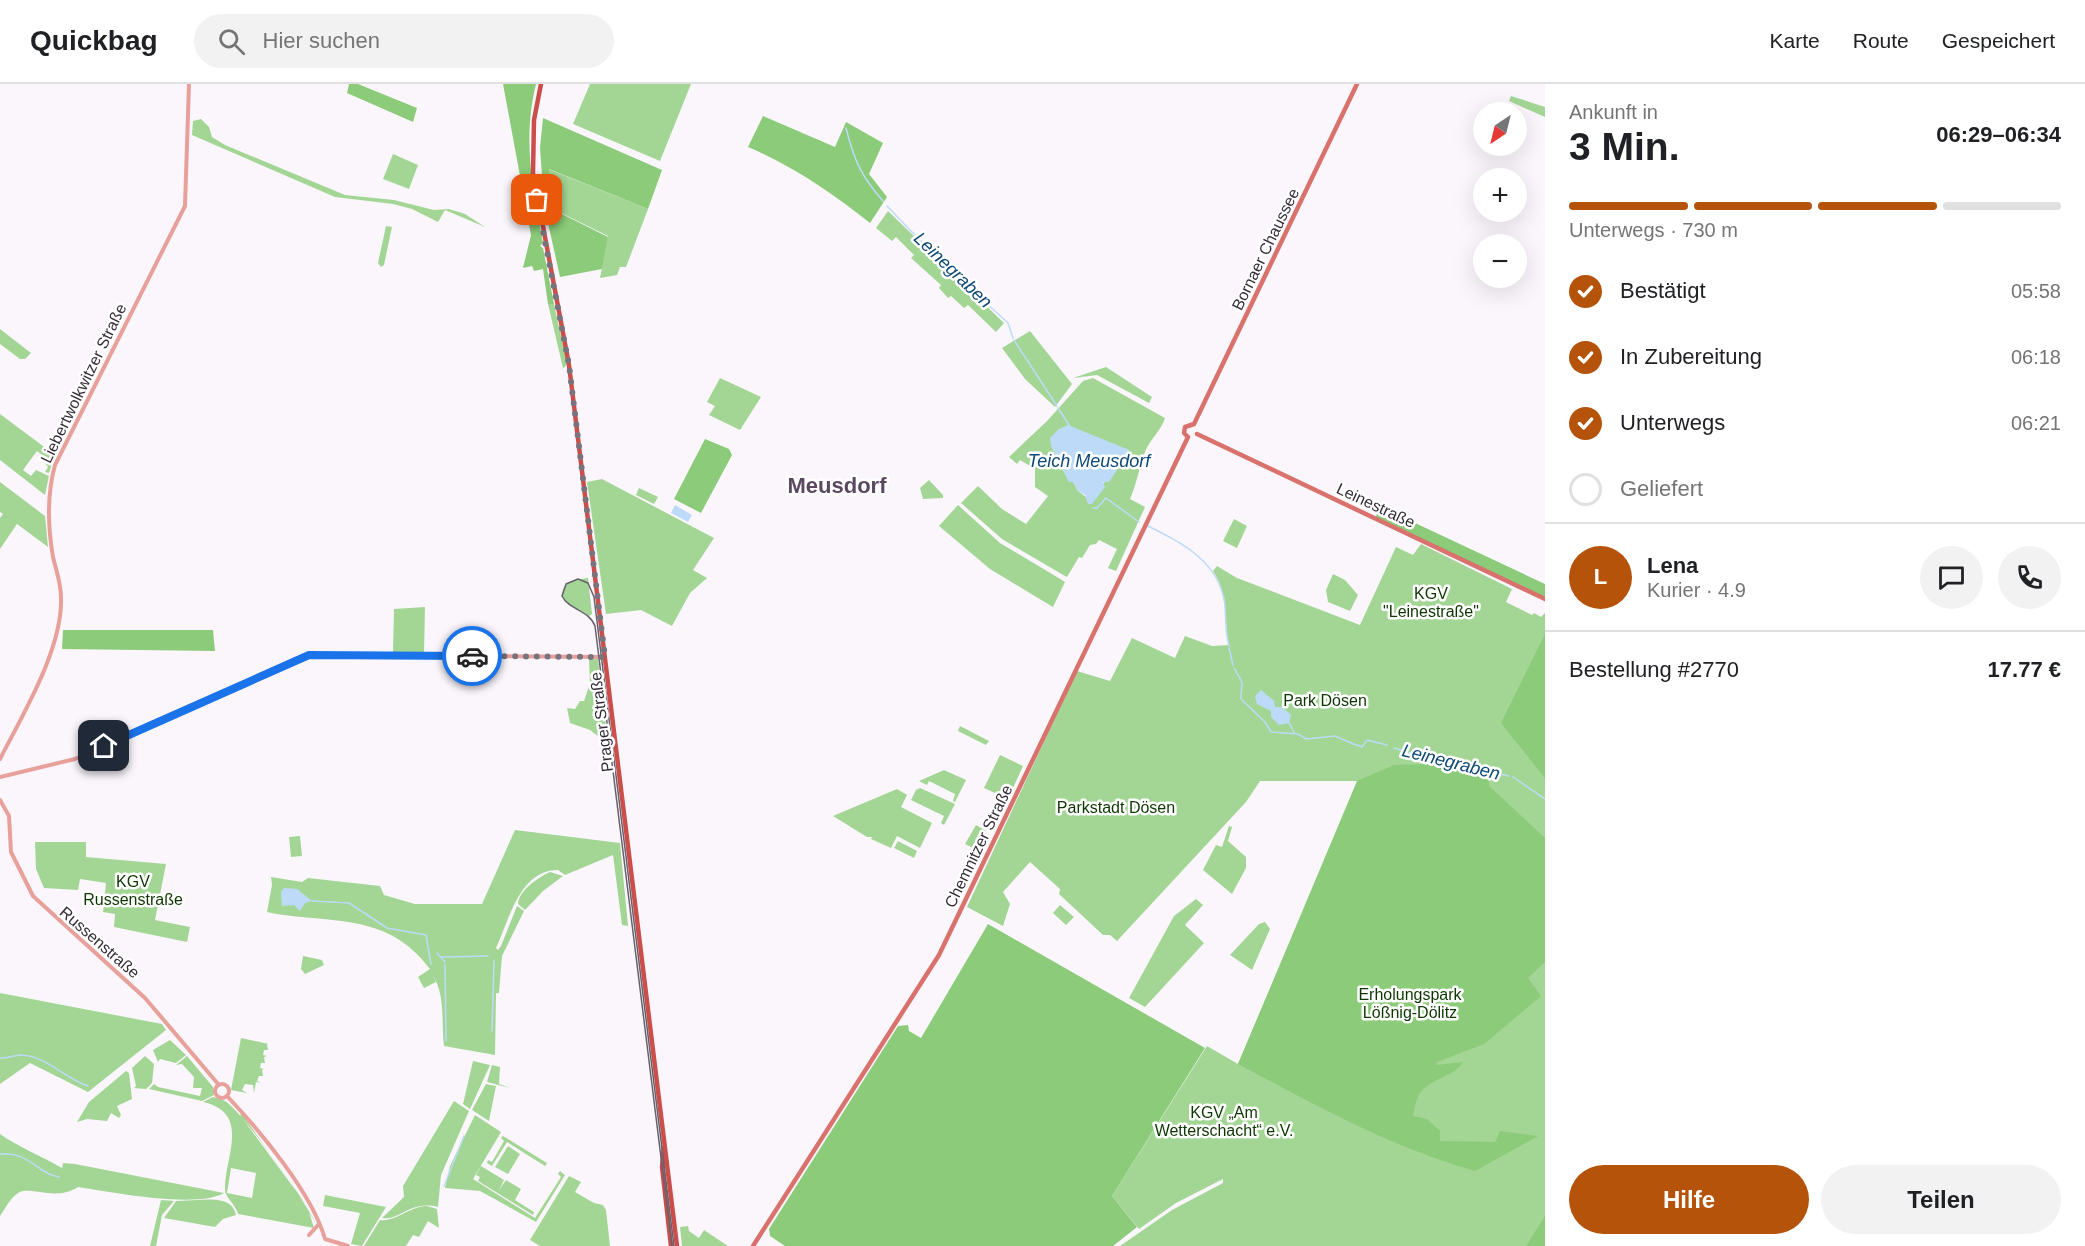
<!DOCTYPE html>
<html lang="de">
<meta charset="utf-8">
<style>
:root{--surface:#fff;--page:#f2f2f2;--text:#202124;--muted:#757577;--line:#e0e0e0;--accent:#b45309}
body{margin:0;font-family:Arial,sans-serif;background:var(--page);color:var(--text);height:100vh;display:flex;flex-direction:column;font-size:22px;white-space:nowrap}
*{box-sizing:border-box;margin:0}
p{font-size:20px;color:var(--muted)}
.icon{flex:none;width:33px;height:33px;fill:none;stroke:currentColor;stroke-width:2;stroke-linecap:round;stroke-linejoin:round}
.map{position:relative;flex:1;overflow:hidden}
.side{display:flex;flex-direction:column;background:var(--surface);width:540px}
.side>*{flex:none}
.needle{width:39px;rotate:215deg}
.fabs{position:absolute;left:1473px;top:18px;display:grid;gap:12px}
.fabs a{display:grid;place-items:center;width:54px;height:54px;border-radius:50%;background:var(--surface);box-shadow:0 6px 24px #0002;font-size:30px}
.pin{position:absolute;display:grid;place-items:center;width:51px;height:51px;color:#fff;margin:-26px;border-radius:12px;box-shadow:0 3px 9px #0006}
.courier{position:absolute;display:grid;place-items:center;width:60px;height:60px;margin:-30px;border:4px solid #1a73e8;border-radius:50%;background:#fff;color:#222;box-shadow:0 2px 8px #0007}
.headline em{font-style:normal;font-weight:700}
.headline div{display:flex;flex-direction:column-reverse}
.headline{display:flex;align-items:center;justify-content:space-between;height:102px;padding:0 24px}
h1{font-size:39px;font-weight:700;line-height:45px}
.bar{display:grid;grid-template-columns:repeat(4,1fr);gap:9px 6px;align-content:center;height:72px;padding:0 24px}
.bar i{height:8px;border-radius:4px;background:var(--line)}
.bar .on{background:var(--accent)}
.bar p{grid-column:span 4}
.line{display:flex;align-items:center;gap:15px;padding:0 24px;border-top:2px solid var(--line)}
.line div{flex:1}
.round{display:grid;place-items:center;flex:none;width:63px;height:63px;border-radius:32px;background:var(--page)}
ol{padding:0 24px;list-style:none}
li{display:flex;align-items:center;gap:18px;height:66px}
li p{margin-inline-start:auto}
li .icon{padding:6px;border-radius:50%;background:var(--accent);color:#fff;stroke-width:4}
li:last-child{color:var(--muted)}
li i{width:33px;height:33px;border:3px solid var(--line);border-radius:50%}
.cta{display:flex;gap:12px;margin-top:auto;padding:12px 24px}
.cta a{flex:1;height:69px;border-radius:36px;background:var(--accent);color:#fff;font-size:24px;font-weight:700;line-height:69px;text-align:center}
.cta a+a{background:var(--page);color:var(--text)}
header{display:flex;align-items:center;gap:36px;box-sizing:border-box;height:84px;padding:0 30px;background:var(--surface);border-bottom:2px solid var(--line)}
header strong{font-size:28px}
nav{display:flex;gap:33px;margin-inline-start:auto;font-size:21px}
.search{width:420px;height:54px;background:var(--page);display:flex;align-items:center;gap:15px;box-sizing:border-box;padding:0 21px;border-radius:33px;color:var(--muted);font-size:22px}
main{display:flex;flex:1;min-height:0}
.map>svg:first-child{display:block}
</style>
<header>
<strong>Quickbag</strong>
<div class="search"><svg class="icon" aria-label="search" viewBox="0 0 24 24"><circle cx="10" cy="10" r="6"/><path d="M15 15l6 6"/></svg>Hier suchen</div>
<nav><a>Karte</a><a>Route</a><a>Gespeichert</a></nav>
</header>
<main>
<div class="map">
<svg width="1545" height="1162" viewBox="0 0 1545 1162">
<rect width="100%" height="100%" fill="#faf6fc"/>
<path fill="#a3d695" fill-rule="evenodd" d="M590,0H691L660,77L573,40Z
M1511,12L1545,23V33L1509,17Z
M201,35L209,43L212,53L225,61L345,111L394,116L434,126L449,125L465,130L485,143L445,126L438,138L412,125L393,120L335,113L192,51L193,37Z
M393,70L418,81L409,105L383,95Z
M548,85L648,125L626,183H620L617,191L600,194L608,152L551,124Z
M888,127L1004,239L996,248L968,221L964,224L951,212L948,214L939,204L941,201L911,174L914,171L896,153L892,157L876,144Z
M386,142L392,143L384,181L381,183L378,179Z
M548,220H554L567,280L565,283L563,284Z
M0,245L31,269L25,275H20L0,260Z
M1030,247L1072,300L1055,323L1025,295L1002,264Z
M1106,283L1152,313L1149,319L1097,291L1073,294Z
M720,294L761,313L740,346L709,331L715,322L707,318Z
M1093,294L1165,334C1161,347 1150,355 1145,368C1139,384 1137,399 1130,415L1145,423L1116,487L1108,484L1117,465L1099,456L1096,460L1090,461L1082,474L1079,473L1067,493L1065,492L1002,455L961,419L978,402L1002,425L1026,440L1048,412L1035,403V385L1020,376L1017,380L1009,373L1047,337L1083,297ZM1108,359L1129,366L1105,398L1086,413L1078,407L1073,398L1069,397L1056,373Z
M0,330L55,371L49,389L45,388L48,383L45,379L47,375L37,367L23,386L31,392L36,386L49,392L45,411L0,376Z
M602,395L714,454L693,486L707,494L690,509L672,542L641,526L606,530L587,398Z
M929,396L943,411V414L923,415L920,404Z
M0,398L45,432L48,463L17,440L0,465V434L3,430L0,428Z
M639,404L658,413L654,420L636,411Z
M958,421L1000,459L1062,496L1065,498L1053,523L990,485L939,442Z
M1234,435L1247,442L1237,464L1223,457Z
M1421,460L1512,505L1506,518L1532,531L1534,529L1541,533L1545,529V1162H1120L1172,1126L1223,1099V1095L1176,1119L1139,1145L1112,1112L1207,962L1238,980L1356,705L1357,697H1260L1246,718L1117,857L1110,851H1103L1059,810L1060,805L1030,778L1003,808L1010,820L1003,842L967,823L1077,587L1110,597L1132,554L1175,574L1185,552L1212,562L1229,561C1224,536 1228,509 1213,487L1217,482L1237,494L1360,541L1396,463L1413,471Z
M1333,490L1345,496L1358,511L1350,527L1328,518L1326,506Z
M588,494L592,530L589,532L568,520L562,512C563,496 575,496 588,494Z
M425,523L424,569L393,568L394,525Z
M589,575H598L608,660L590,646L570,639L567,624L575,625L580,617H584L590,599Z
M960,642L989,657L986,661L958,647Z
M1000,671L1023,682L1008,715L984,704Z
M944,686L966,696L955,718L953,717L955,710L929,697L927,701L919,697Z
M920,704L955,720L944,741L941,739L944,732L911,716L916,706Z
M897,705L907,711L901,723L932,739L920,764L897,752L891,764L871,755L872,753H867L833,732Z
M976,741L986,747L975,765L965,760Z
M1229,742L1232,743L1228,757L1246,773V784L1232,810L1203,786L1216,761L1222,763Z
M515,746L620,759L628,842L622,841L613,771L565,791L558,786C519,786 509,837 496,864L498,866L501,862L517,822L524,827L502,872L499,909H496L495,971L444,962C441,938 446,911 432,890L436,898L424,904L418,893L430,885C386,826 329,841 267,828L272,801L271,793L302,798L308,794L380,802L384,811L415,820H482Z
M300,752L302,772L291,773L289,753Z
M898,757L917,767L914,774L894,764Z
M35,758H86V773L166,780L155,836L190,843L187,858L114,843L115,830L103,828L106,799L80,795L78,806L44,804L36,785Z
M550,788L563,792L543,807L525,826L518,820C519,806 539,793 550,788Z
M1196,815L1203,821L1185,841L1204,859L1145,923L1129,914L1174,832Z
M1060,821L1074,833L1066,841L1053,829Z
M1265,838L1270,845L1252,886L1230,871L1259,840Z
M303,872L322,876L324,881L305,890L301,885Z
M0,909L162,940L166,946L88,1008L30,979L0,1000Z
M241,954L269,960H270H267L268,966H264L263,971L267,972L264,973L265,979H261L260,984L264,985L262,986L263,992H259L257,997L261,999L256,998L254,1009L253,1001L245,1000L242,1006L247,1009L231,1006Z
M170,956L186,971L176,979L160,975L158,978L153,966Z
M145,972L154,980L152,999L146,1005L134,1004L136,1002L132,984Z
M187,972L213,1003L214,1011L202,1017L149,1005L154,1000L158,1003L200,1012L202,1004H193L194,993L182,980L176,981Z
M473,977L490,981L470,1025L463,1020Z
M492,981L500,983L499,1000L510,1004L487,998Z
M126,987L129,989L132,1015L117,1022L121,1031L119,1034L111,1029L107,1037L87,1035L77,1038L89,1018Z
M486,1000L496,1002L489,1037L472,1026Z
M213,1013C216,1014 222,1015 225,1017C243,1028 309,1122 316,1140L309,1128L314,1144L238,1130C236,1121 225,1113 225,1106C224,1074 252,1029 203,1018ZM231,1084L256,1089L252,1114L227,1109Z
M454,1017L469,1027L441,1091L438,1123C409,1116 401,1137 382,1134L404,1113L403,1102Z
M242,1030L305,1119L240,1031Z
M475,1031L501,1048L473,1095L535,1134L561,1093L558,1090L560,1087L565,1091L536,1138L480,1107L445,1104L450,1082Z
M0,1050C18,1063 42,1072 62,1084L63,1079L75,1080L224,1109C197,1125 111,1108 78,1103C56,1118 29,1101 18,1109C10,1114 5,1125 0,1132Z
M503,1052L547,1079L545,1082L507,1058L492,1082L487,1079L488,1076L492,1078L504,1057L501,1054Z
M508,1062L520,1070L508,1090L495,1083Z
M481,1082L504,1096L499,1106L506,1096L521,1105L515,1116L534,1128L533,1131L478,1097L480,1093L476,1091Z
M569,1092L581,1098L575,1108L594,1119L603,1121L606,1126L610,1162H540L530,1156Z
M325,1111L386,1123L362,1162L351,1160L360,1129L323,1122Z
M161,1116L174,1117L162,1131L156,1162H150Z
M198,1116C212,1115 233,1114 236,1131L223,1135L215,1143L164,1134L176,1117Z
M427,1122L437,1125L439,1144L428,1137L419,1153L413,1151L406,1162H364L380,1136C396,1138 410,1122 427,1122Z
M688,1142L689,1147L699,1154L704,1146L728,1162H682L680,1143Z"/>
<path fill="#8bcb79" d="M349,0H358L417,24L413,38L347,9Z
M503,0H536C522,58 533,103 543,159L540,162L543,164L554,220H548L543,185L534,187L532,182L523,184L531,151Z
M763,32L835,63L846,38L883,59L869,90L887,113L870,139C832,109 793,82 748,63Z
M543,34L662,86L648,125L549,85L551,121L544,120L540,64Z
M544,121L608,153L602,185L560,193Z
M705,355L729,365L732,371L701,429L674,415Z
M1381,423L1545,500V515L1375,434Z
M63,546H213L215,567L62,565Z
M1545,550V694L1501,639Z
M1439,680L1480,687L1488,692L1489,702L1545,754V878L1528,894L1541,912L1484,960L1437,978L1436,981L1463,978C1453,995 1426,994 1418,1013C1415,1019 1414,1026 1413,1032L1427,1035L1440,1047V1057L1495,1058L1500,1047L1538,1052L1475,1087C1390,1063 1315,1021 1238,980L1357,697L1394,681Z
M988,840L1205,964L1112,1112L1137,1143L1113,1162H785L770,1152L769,1145L898,942L908,941L909,947L921,954Z
M1545,1132V1162H1526Z"/>
<path fill="#bddbf9" d="M1068,341L1129,366V368L1109,398H1103L1105,403L1092,420H1088L1085,411L1078,407L1073,398H1069L1051,362L1050,354L1059,345Z
M675,421L692,431L688,438L671,429Z
M1261,606L1274,617L1275,623H1282L1291,631L1289,639L1279,641L1271,633V627L1257,620L1255,612Z
M284,804L297,805L312,817L305,819L300,827L294,821L282,822L281,808Z"/>
<g fill="none" stroke-linecap="round" stroke-linejoin="round">
<path stroke="#bddbf9" stroke-width="1.5" d="M846,44C854,76 861,92 883,117
M887,122L936,173L1008,239L1013,254
M1014,256L1057,322
M1058,324L1069,341
M1093,424H1097L1106,414L1139,438
M1148,442C1182,459 1220,478 1225,521C1226,536 1225,548 1229,562
M1229,564L1233,581
M1234,584L1242,598L1241,615L1265,638L1271,648L1298,650L1306,655L1335,652L1356,661
M1289,639L1291,642
M1291,643L1295,650
M1357,661L1362,663L1367,656L1387,661
M1394,664L1436,677L1509,692
M1513,693L1545,715
M312,817L349,819L387,844L426,851L431,880
M437,869L445,878
M442,873L488,872
M445,881L446,957
M492,947L494,877
M0,974C8,975 15,970 23,971C47,973 66,995 88,1002
M0,1070C29,1067 36,1089 59,1093
M444,1102L464,1052"/>
<path stroke="#e7a09a" stroke-width="4" d="M0,675C23,630 63,564 61,513C61,499 56,486 53,473C48,444 47,410 55,381L185,122L189,0
M0,693L75,675L309,571L605,573
M0,716L9,732L11,768L33,812L145,914L219,1001
M215 1007a7 7 0 1 1 14 0a7 7 0 1 1-14 0Z
M227,1012C260,1047 312,1109 325,1155L348,1162
M309,1151L319,1140"/>
<path stroke="#d9726d" stroke-width="4.5" d="M1194,340L1357,0
M1197,350L1545,515
M1188,353L1184,349L1185,343L1194,340
M753,1162L939,871L1188,353"/>
<path stroke="#cc4e4b" stroke-width="4.5" d="M541,0L534,36L533,89L569,281L677,1162
M664,1063L662,1083L671,1162"/>
<path stroke="#68616b" stroke-width="1.5" d="M672,1162L595,542C589,526 569,526 562,512L566,500L578,495L588,499L594,513L674,1162"/>
</g>
<g fill="none" stroke-linecap="round" stroke-linejoin="round">
<path stroke="#79737d" stroke-width="6" stroke-dasharray="0 10.8" d="M472,572L605,573L569,281L537,116"/>
<path stroke="#1a73e8" stroke-width="8" d="M104,662L309,571L472,572"/>
</g>
<g text-anchor="middle" stroke-width="5" stroke-linejoin="round" paint-order="stroke">
<g font-size="16" fill="#342c38" stroke="#fff">
<text transform="translate(1265 165) rotate(-64)" y="6">Bornaer Chaussee</text>
<text transform="translate(83 299) rotate(-64)" y="6">Liebertwolkwitzer Straße</text>
<text transform="translate(1376 421) rotate(25)" y="6">Leinestraße</text>
<text transform="translate(601 638) rotate(-97)" y="6">Prager Straße</text>
<text transform="translate(978 762) rotate(-64)" y="6">Chemnitzer Straße</text>
<text transform="translate(100 858) rotate(41)" y="6">Russenstraße</text>
</g>
<g font-size="16" fill="#0d3700" stroke="#fff">
<text x="1431" y="515">KGV<tspan x="1431" dy="18">"Leinestraße"</tspan></text>
<text x="1325" y="622">Park Dösen</text>
<text x="1116" y="729">Parkstadt Dösen</text>
<text x="133" y="803">KGV<tspan x="133" dy="18">Russenstraße</tspan></text>
<text x="1410" y="916">Erholungspark<tspan x="1410" dy="18">Lößnig-Dölitz</tspan></text>
<text x="1224" y="1034">KGV „Am<tspan x="1224" dy="18">Wetterschacht“ e.V.</tspan></text>
</g>
<g font-size="18" font-style="italic" fill="#0e4876" stroke="#fff">
<text transform="translate(953 186) rotate(44)" y="6">Leinegraben</text>
<text x="1089" y="383">Teich Meusdorf</text>
<text transform="translate(1451 678) rotate(14)" y="6">Leinegraben</text>
</g>
<g font-size="22" font-weight="bold" fill="#5a4861" stroke="#fff">
<text x="837" y="409">Meusdorf</text>
</g>
</g>
</svg>
<div class="fabs">
<a><svg class="needle" viewBox="-14 -14 28 28"><path d="M0-13l5 13h-10z" fill="#e53935"/><path d="M0 13l5-13h-10z" fill="#757577"/></svg></a>
<a>+</a>
<a>−</a>
</div>
<div class="pin" style="left:537px;top:116px;background:#ea580c"><svg class="icon" aria-label="bag" viewBox="0 0 24 24"><path d="M5 8h14l-1 12H6zM9 8a3 3 0 0 1 6 0"/></svg></div>
<div class="pin" style="left:104px;top:662px;background:#1f2937"><svg class="icon" aria-label="home" viewBox="0 0 24 24"><path d="M3 11l9-7 9 7M6 9v11h12V9"/></svg></div>
<div class="courier" style="left:472px;top:572px"><svg class="icon" aria-label="car" viewBox="0 0 24 24"><path d="M5 17H2v-5l4-1 3-4h7l3 4 3 1v5h-3M9 17h6M6 11h13"/><circle cx="7" cy="17" r="2"/><circle cx="17" cy="17" r="2"/></svg></div>
</div>
<section class="side">
<div class="headline"><div><h1>3 Min.</h1><p>Ankunft in</p></div><em>06:29–06:34</em></div>
<div class="bar"><i class="on"></i><i class="on"></i><i class="on"></i><i></i><p>Unterwegs · 730 m</p></div>
<ol>
<li><svg class="icon" aria-label="check" viewBox="0 0 24 24"><path d="M5 12l5 5 9-10"/></svg>Bestätigt<p>05:58</p></li>
<li><svg class="icon" aria-label="check" viewBox="0 0 24 24"><path d="M5 12l5 5 9-10"/></svg>In Zubereitung<p>06:18</p></li>
<li><svg class="icon" aria-label="check" viewBox="0 0 24 24"><path d="M5 12l5 5 9-10"/></svg>Unterwegs<p>06:21</p></li>
<li><i></i>Geliefert</li>
</ol>
<div class="line" style="height:108px"><b class="round" style="background:var(--accent);color:#fff">L</b><div><b>Lena</b><p>Kurier · 4.9</p></div><a class="round"><svg class="icon" aria-label="chat" viewBox="0 0 24 24"><path d="M4 5h16v11H9l-5 4z"/></svg></a><a class="round"><svg class="icon" aria-label="phone" viewBox="0 0 24 24"><path d="M5 4h4l2 5-3 2q2 4 5 5l2-3 5 2v4C11 20 4 13 5 4z"/></svg></a></div>
<div class="line" style="height:78px"><div>Bestellung #2770</div><b>17.77 €</b></div>
<div class="cta"><a>Hilfe</a><a>Teilen</a></div>
</section>
</main>
